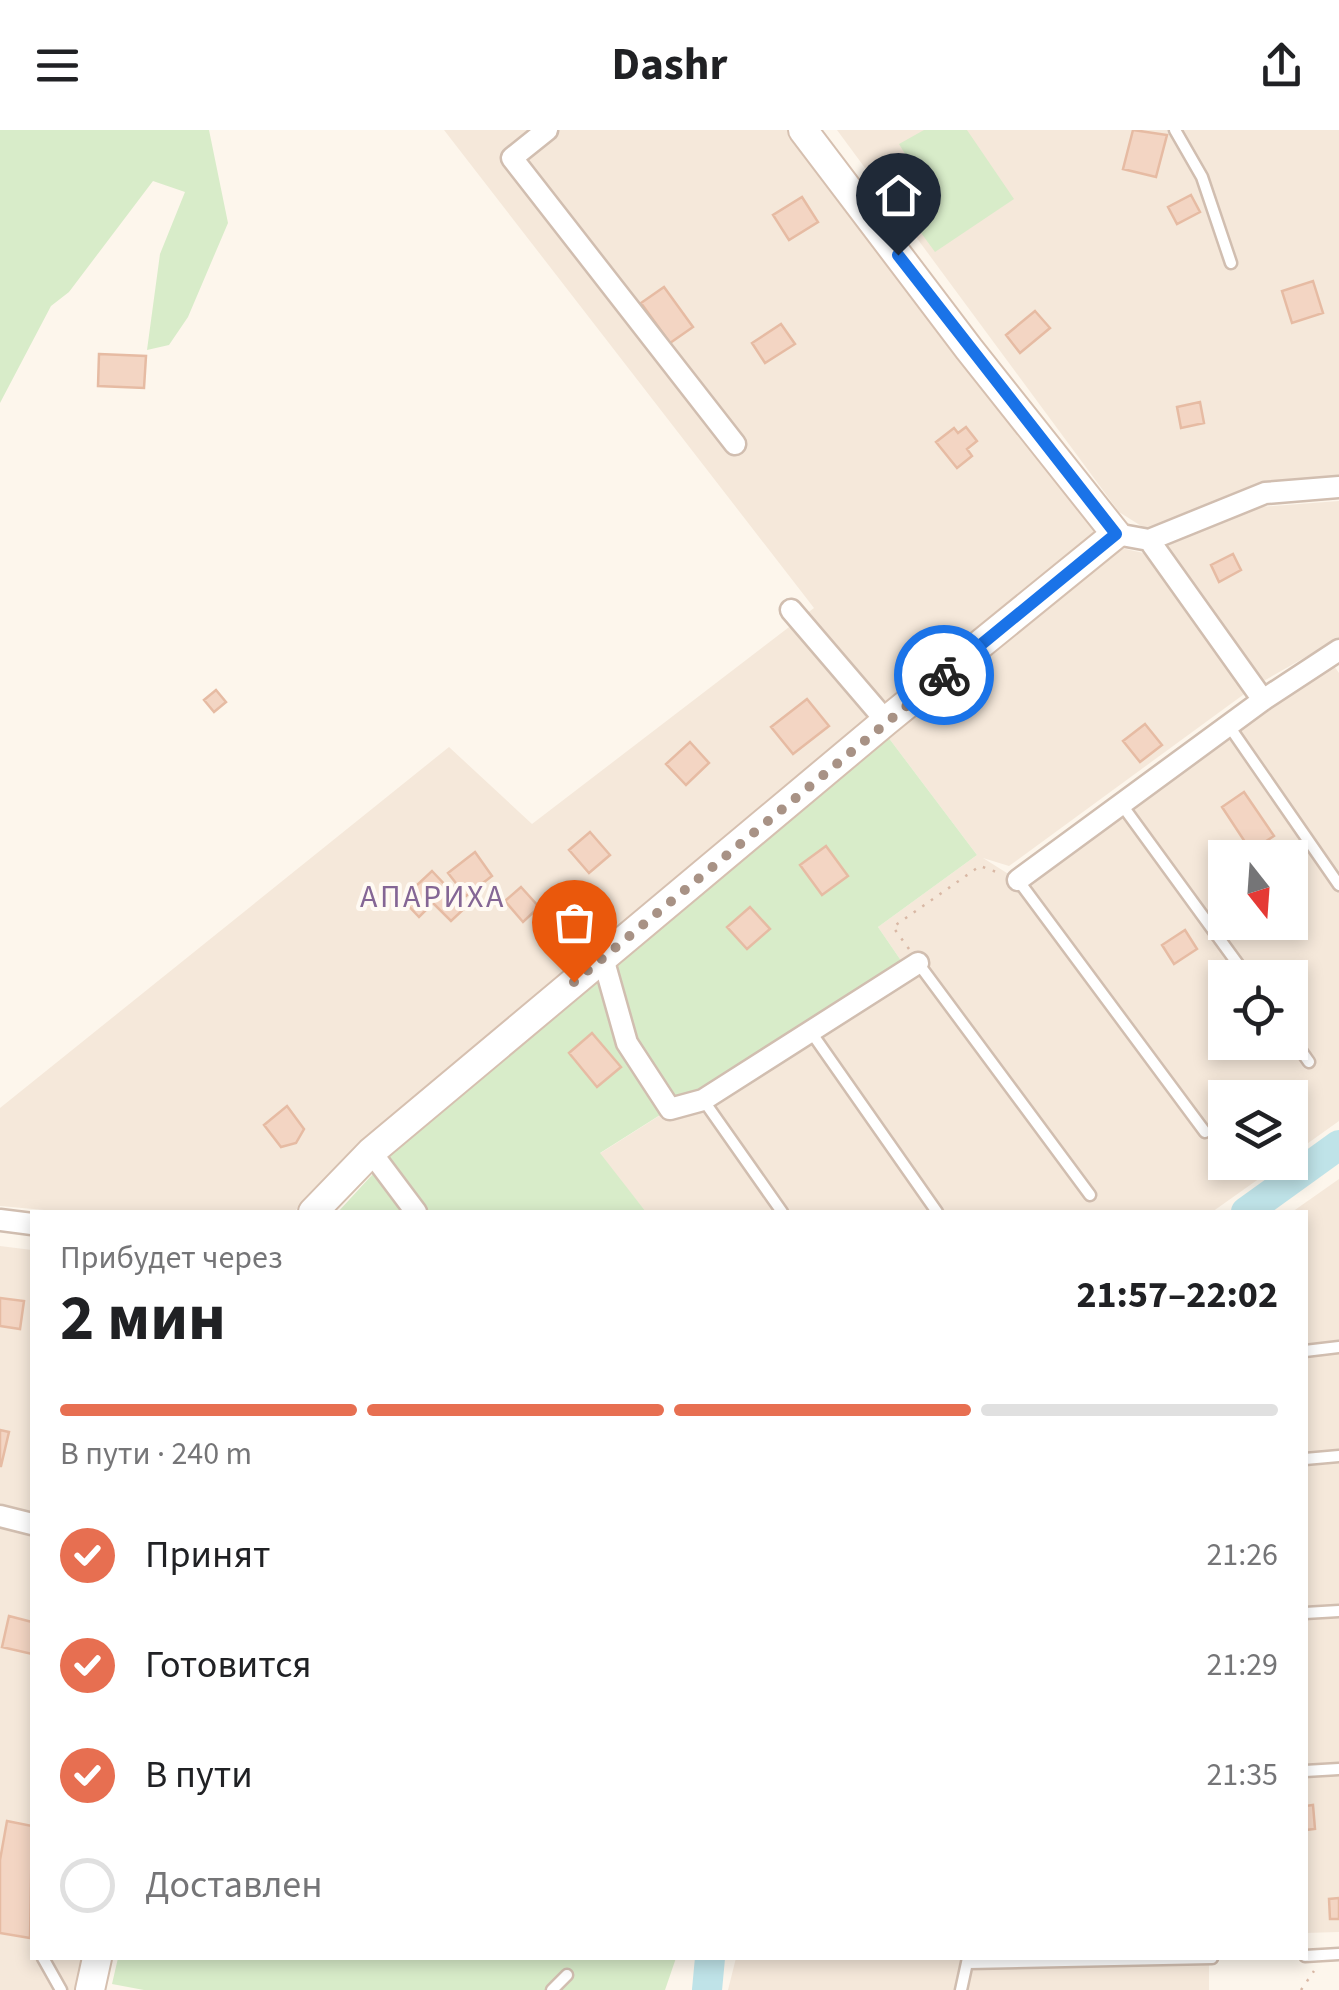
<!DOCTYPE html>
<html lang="ru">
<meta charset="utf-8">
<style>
:root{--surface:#fff;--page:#f2f2f2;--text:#202124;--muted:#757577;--line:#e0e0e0;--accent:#e76f51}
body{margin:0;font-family:"Source Sans 3",sans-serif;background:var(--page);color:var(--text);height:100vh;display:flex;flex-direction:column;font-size:38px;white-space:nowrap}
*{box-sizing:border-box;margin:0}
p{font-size:32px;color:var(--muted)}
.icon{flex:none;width:55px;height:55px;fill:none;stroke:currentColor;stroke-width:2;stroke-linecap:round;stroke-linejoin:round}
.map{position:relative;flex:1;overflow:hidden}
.details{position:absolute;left:30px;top:1080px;width:1278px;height:750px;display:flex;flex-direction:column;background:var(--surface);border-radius:0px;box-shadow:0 5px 15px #0003}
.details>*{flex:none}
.needle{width:65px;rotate:163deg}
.tools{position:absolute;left:1208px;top:710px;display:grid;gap:20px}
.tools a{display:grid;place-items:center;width:100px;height:100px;border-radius:0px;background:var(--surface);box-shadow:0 5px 15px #0003;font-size:50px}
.pin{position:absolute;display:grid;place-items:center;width:85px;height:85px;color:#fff;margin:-102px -42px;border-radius:50% 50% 50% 0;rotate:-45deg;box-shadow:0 0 10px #0007}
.pin .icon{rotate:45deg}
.courier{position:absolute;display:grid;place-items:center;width:100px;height:100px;margin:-50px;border:8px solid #1a73e8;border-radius:50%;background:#fff;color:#222;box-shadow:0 2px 12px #0007}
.head em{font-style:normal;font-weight:700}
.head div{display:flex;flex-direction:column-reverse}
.head{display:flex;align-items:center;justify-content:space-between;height:170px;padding:0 30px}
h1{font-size:65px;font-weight:700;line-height:75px}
.bar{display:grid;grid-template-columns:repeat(4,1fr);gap:15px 10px;align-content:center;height:120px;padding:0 30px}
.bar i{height:12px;border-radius:8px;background:var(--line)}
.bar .current{background:var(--accent)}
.bar p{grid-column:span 4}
ol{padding:0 30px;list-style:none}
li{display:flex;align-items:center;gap:30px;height:110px}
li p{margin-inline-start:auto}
li .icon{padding:10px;border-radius:50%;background:var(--accent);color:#fff;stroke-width:4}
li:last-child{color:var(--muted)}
li i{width:55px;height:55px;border:5px solid var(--line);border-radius:50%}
header{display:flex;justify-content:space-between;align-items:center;height:130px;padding:0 30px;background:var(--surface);font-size:45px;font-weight:700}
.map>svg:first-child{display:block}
</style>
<header><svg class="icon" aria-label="menu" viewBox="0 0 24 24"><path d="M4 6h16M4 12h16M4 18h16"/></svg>Dashr<svg class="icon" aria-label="share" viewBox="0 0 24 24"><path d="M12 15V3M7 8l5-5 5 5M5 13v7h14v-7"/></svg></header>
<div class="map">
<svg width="1339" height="1860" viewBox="0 0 1339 1860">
<rect width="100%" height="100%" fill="#fdf6ec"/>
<path fill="#f5e8da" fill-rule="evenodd" d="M444,0H792L1097,405L360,1012L294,1082H66L0,1076V978L449,617L532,694L814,478Z
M837,0H1339V348L1266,353L1146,399L1119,382Z
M1339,371V508L1260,553L1162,417L1260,377Z
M1121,418L1148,424L1247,562L1009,736L983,728L1018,750L1332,533L1339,543V991L1290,1026V968H1225V1032L1281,1033L1212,1082H646L599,1024L902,832L878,797L977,725L885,603ZM1225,728H1290V792H1225ZM1225,848H1290V912H1225Z
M1339,1049V1802L1305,1803V1082H1292Z
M0,1116L32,1120V1828H87L80,1860H0Z
M736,1828H1209V1860H728Z"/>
<path fill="#d8ecc9" d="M0,0H209L228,93L188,187L169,215L147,220L160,124L185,62L153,51L69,162L51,176L0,273Z
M924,0H967L1014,69L935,122L900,74L926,58L899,14Z
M885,603L977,725L878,797L902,832L600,1023L646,1082H338L393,1022Z
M118,1828H676L665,1860H144L112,1854Z"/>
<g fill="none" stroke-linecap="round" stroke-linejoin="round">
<path stroke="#bfe3e8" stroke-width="30" d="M1246,1082L1339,1015
M707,1860L710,1828"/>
</g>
<path fill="#f3d5c3" stroke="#e6bba3" stroke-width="2.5" d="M1133,0L1167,5L1156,47L1123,39Z
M1191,65L1200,82L1177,94L1168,77Z
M802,67L818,92L789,110L773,85Z
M1313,151L1323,183L1292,193L1282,161Z
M664,157L693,197L670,213L641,173Z
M1035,181L1050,198L1020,223L1006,205Z
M781,194L795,214L765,233L752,213Z
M99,224L146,226L144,258L98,256Z
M1200,272L1204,293L1181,298L1177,277Z
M966,297L977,311L967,319L972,326L957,338L936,312L954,298L958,303Z
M1233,424L1241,440L1219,452L1211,435Z
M216,560L226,572L214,582L204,570Z
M807,569L829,596L793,624L771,597Z
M1145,594L1162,615L1140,632L1123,611Z
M690,612L709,633L686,655L666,634Z
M1244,662L1274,706L1251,721L1222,677Z
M590,702L610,725L589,743L569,720Z
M826,716L848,746L822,765L800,735Z
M475,722L492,746L466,766L448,743Z
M432,741L466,777L451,791L433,773L419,787L402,769Z
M521,757L539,777L523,792L505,771Z
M750,777L770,799L747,819L727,797Z
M1185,800L1197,819L1174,834L1162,815Z
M592,903L621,937L597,957L569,923Z
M1290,912L1275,925L1265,913Z
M287,976L304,999L296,1013L281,1017L264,995Z
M0,1168L24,1171L20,1199L0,1196Z
M0,1300L9,1302L1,1336H0Z
M9,1486L32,1492V1524L2,1517Z
M1313,1675L1315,1699L1305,1700V1676Z
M7,1691L32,1696L30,1808L0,1803V1730Z
M1339,1768V1789H1330L1329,1769Z"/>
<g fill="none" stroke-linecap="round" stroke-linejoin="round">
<defs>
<path id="lane" d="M1175,0L1202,47L1231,133
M1229,596L1339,755
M1122,675L1248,848
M1018,750L1205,1002
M918,833L1090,1065
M811,902L937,1082
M1290,905L1309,932
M704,971L782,1082
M1305,1221L1339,1217
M1305,1329L1339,1326
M1305,1483L1339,1481
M1305,1641L1339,1639
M1305,1826L1339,1824
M43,1828L61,1860
M968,1833L1212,1828
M552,1860L567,1845
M961,1860L968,1828"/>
<path id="street" d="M547,0L512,28L735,314
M1116,404L1149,410L1265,363L1339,357
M1149,410L1263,570
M791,480L886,591
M1018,750L1263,570L1339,520
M603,828L627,913L670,979L703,970L918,833
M371,1022L416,1082
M0,1090L32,1094
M0,1386L32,1394"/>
<path id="secondary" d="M313,1082L371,1022L886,591L1116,404L969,219L803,0
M90,1860L97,1828"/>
</defs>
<use href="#lane" stroke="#d1beb0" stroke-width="15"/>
<use href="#street" stroke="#d1beb0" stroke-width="25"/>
<use href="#secondary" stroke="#d6c0b0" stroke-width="32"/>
<path stroke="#d9b8a5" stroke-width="2.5" stroke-dasharray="2.5 8" stroke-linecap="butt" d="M909,819L893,797L980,736L1002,744
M1301,1860L1314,1841"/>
<use href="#lane" stroke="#fff" stroke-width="10"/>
<use href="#street" stroke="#fff" stroke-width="20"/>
<use href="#secondary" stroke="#fff" stroke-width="28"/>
</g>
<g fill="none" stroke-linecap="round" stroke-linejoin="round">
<path stroke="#a89285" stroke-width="10" stroke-dasharray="0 18" d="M574,852L944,545"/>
<path stroke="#1a73e8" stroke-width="12" d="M898,125L1116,404L944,545"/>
</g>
<g text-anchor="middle" stroke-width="8" stroke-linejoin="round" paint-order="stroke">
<g font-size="32" letter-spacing="2.5" fill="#846695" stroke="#fffaf3">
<text x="433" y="777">АПАРИХА</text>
</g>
</g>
</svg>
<div class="tools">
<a><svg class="needle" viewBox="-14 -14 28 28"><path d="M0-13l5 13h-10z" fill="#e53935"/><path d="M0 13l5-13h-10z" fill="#757577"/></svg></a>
<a><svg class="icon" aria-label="locate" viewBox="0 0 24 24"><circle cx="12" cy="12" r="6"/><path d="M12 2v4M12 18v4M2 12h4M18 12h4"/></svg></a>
<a><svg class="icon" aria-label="layers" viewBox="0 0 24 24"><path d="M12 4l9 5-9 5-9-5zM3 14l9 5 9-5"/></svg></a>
</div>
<div class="pin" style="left:574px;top:852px;background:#ea580c"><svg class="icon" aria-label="bag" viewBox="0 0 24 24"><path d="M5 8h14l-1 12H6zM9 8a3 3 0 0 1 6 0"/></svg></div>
<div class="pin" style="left:898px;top:125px;background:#1f2937"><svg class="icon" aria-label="home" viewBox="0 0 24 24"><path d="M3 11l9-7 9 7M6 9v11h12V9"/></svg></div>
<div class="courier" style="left:944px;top:545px"><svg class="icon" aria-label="bike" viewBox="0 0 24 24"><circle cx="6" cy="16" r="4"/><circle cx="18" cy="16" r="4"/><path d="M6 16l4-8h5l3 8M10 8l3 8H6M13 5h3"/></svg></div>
<section class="details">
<div class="head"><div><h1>2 мин</h1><p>Прибудет через</p></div><em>21:57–22:02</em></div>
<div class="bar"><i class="current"></i><i class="current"></i><i class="current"></i><i></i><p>В пути · 240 m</p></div>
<ol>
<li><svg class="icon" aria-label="check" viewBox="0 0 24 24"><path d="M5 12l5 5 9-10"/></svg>Принят<p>21:26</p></li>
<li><svg class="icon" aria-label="check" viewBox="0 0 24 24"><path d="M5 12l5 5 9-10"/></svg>Готовится<p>21:29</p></li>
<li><svg class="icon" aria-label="check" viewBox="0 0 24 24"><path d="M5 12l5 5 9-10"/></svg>В пути<p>21:35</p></li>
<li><i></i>Доставлен</li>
</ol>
</section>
</div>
